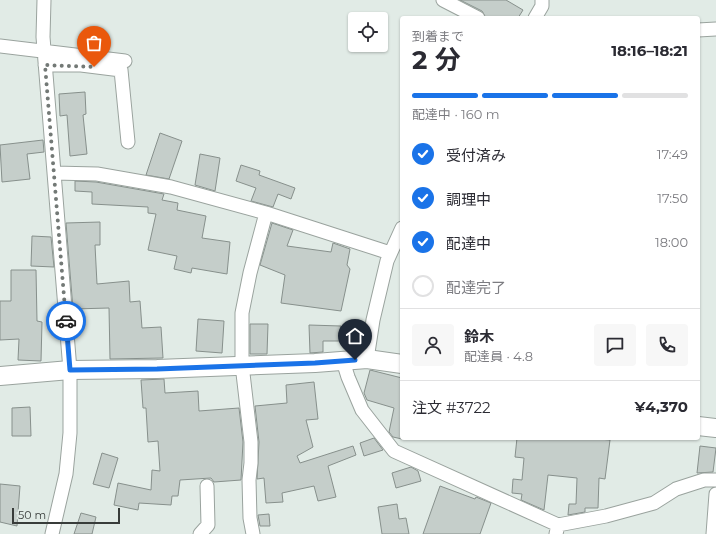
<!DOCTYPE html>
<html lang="ja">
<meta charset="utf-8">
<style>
:root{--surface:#fff;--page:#f7f7f7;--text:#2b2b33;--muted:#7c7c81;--line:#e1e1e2;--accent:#1a73e8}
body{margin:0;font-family:Montserrat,"Noto Sans JP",sans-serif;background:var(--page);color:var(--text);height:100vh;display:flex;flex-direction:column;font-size:15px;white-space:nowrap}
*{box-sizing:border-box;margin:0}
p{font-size:13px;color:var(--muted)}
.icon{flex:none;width:22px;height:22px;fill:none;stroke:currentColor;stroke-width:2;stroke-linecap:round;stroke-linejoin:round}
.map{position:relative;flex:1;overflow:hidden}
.side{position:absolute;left:400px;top:16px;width:300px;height:424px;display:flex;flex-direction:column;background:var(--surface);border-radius:4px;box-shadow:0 1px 3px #0004}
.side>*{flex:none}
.tools{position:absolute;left:348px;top:12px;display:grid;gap:8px}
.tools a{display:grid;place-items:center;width:40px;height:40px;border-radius:4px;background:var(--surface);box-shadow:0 1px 3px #0004;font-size:20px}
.scale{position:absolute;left:12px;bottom:10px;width:108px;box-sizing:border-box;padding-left:4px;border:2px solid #383c3a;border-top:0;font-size:11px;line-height:14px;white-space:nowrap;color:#383c3a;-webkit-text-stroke:3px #e1ebe6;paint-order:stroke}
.pin{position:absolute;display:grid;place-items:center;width:34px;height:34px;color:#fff;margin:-41px -17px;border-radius:50% 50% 50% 0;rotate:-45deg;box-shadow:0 0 4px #0007}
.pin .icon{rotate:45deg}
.courier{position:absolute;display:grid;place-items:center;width:40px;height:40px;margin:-20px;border:3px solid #1a73e8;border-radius:50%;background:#fff;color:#222;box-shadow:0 1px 5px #0007}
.summary em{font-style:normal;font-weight:700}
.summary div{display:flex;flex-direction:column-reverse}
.summary{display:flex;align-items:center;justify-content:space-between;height:68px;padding:0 12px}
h1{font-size:26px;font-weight:700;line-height:30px}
.bar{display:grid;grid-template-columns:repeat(4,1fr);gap:6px 4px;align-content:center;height:48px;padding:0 12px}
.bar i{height:5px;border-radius:3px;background:var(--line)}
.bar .on{background:var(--accent)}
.bar p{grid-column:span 4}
.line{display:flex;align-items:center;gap:10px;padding:0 12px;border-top:1px solid var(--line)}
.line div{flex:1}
.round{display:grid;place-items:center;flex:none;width:42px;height:42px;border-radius:4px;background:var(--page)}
ol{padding:0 12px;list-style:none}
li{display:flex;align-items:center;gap:12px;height:44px}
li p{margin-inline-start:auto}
li .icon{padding:4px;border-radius:50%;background:var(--accent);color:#fff;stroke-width:4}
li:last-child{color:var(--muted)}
li i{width:22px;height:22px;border:2px solid var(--line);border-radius:50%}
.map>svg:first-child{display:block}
</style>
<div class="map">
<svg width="716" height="534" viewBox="0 0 716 534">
<rect width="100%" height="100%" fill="#e1ebe6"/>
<path fill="#c5ceca" stroke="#87908c" d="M460,0H506L523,10L518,18H486L482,11Z
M85,92L86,114L83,115L87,154L70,156L67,115L60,116L59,94Z
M160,133L182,141L169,179L146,175Z
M43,140L44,152L27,154L30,179L2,182L0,145Z
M200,154L220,158L215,191L195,185Z
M241,165L260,171L259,175L295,188L291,199L278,194L273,207L251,201L256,188L236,181Z
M75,181L96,182L164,194L162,200L178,203L177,210L206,216L202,238L230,242L227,274L192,268L191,273L174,269L177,256L148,250L156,214L148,213V207L92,204V192L75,191Z
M100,222V245H95L97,284L129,281L130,302L140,301L142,328L161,327L163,358L110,359L109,308L73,309L66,223Z
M272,223L293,230L287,246L331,252L333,243L350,249L347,265L350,269L341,311L281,303L285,275L260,265Z
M32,236L51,237L54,267L31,266Z
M11,270H36L37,321L42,322L41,361L18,360L19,339L0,340V301H11Z
M198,319L224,321L222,353L196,351Z
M250,324H268L267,354H250Z
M309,325L341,326V341H323V352L310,353Z
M370,370L402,378V439L393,437L389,432L394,408L367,400L364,393Z
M164,379L165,393L198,391L199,411L239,408L243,442L241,480L214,482L211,478L180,480L178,496H172L171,505L139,503L138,510L114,505L118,483L151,490L152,470L160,471L158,441L148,442L146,408H143L141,380Z
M314,382L318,419L306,420L313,447L297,456L300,463L353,446L356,455L328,466L336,497L318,501L314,486L282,493L283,502L266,503L264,478L257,479L259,442L255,406L287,403L286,385Z
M30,407L31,436H12V408Z
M374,438L383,450L364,456L360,443Z
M517,438H588L610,440L605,479L599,478L598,508H585V512L568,515L569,504H576L577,478L548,475L544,510L521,500L522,494L512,493L513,479L522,480L524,458L515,457Z
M700,446L716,448L713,472L697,473Z
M102,453L118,458L109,488L93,484Z
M411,467L418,471L421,481L396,488L392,473Z
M0,484L20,486L17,526L0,522Z
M440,486L475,499L476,497L491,503L480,534H423Z
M397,504L399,519L406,518L409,534H382L378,507Z
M81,513L96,517L92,534H74Z
M269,514L270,526H260L258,515Z"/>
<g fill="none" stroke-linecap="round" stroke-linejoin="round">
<defs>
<path id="street" d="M44,0L43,37L70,370V433L66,474L52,534
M443,0L478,18
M535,18L542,6V0
M698,30L716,29
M0,46L125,61
M45,65H81L121,70L128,142
M54,173L97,174L171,187L266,213
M367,359L373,320L387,261L402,228
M343,361L348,377L362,410L394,451L558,525L556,534
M558,525L606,516L654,503L676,489L704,480H716
M200,534L208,525L207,486
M253,534L250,518L249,480L251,463V442L242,365V313L250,273L266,213L390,253
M713,534L716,494"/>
<path id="secondary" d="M0,376L70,370L157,369L315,363L367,359L402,364
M698,426L716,428"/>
</defs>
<use href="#street" stroke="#9aa39e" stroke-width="15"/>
<use href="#secondary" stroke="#9aa39e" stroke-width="20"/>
<use href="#street" stroke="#fff" stroke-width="13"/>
<use href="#secondary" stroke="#fff" stroke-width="18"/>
</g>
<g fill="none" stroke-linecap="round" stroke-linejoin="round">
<path stroke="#737976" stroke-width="4" stroke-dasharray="0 7.2" d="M66,321L45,65L94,67"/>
<path stroke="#1a73e8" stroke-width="5" d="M66,321L70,370L157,369L315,363L355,360"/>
</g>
</svg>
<div class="tools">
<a><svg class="icon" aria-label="locate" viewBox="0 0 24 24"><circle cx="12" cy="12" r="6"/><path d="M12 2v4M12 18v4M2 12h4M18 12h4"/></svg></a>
</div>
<div class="scale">50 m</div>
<div class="pin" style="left:94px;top:67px;background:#ea580c"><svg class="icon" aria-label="bag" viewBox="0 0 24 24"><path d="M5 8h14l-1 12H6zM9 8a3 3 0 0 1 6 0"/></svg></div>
<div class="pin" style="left:355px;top:360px;background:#1f2937"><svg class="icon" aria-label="home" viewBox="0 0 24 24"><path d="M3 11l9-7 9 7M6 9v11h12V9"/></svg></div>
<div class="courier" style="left:66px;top:321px"><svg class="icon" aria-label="car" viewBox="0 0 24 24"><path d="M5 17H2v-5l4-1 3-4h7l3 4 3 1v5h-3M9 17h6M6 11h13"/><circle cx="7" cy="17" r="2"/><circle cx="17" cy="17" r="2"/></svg></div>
<section class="side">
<div class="summary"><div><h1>2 分</h1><p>到着まで</p></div><em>18:16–18:21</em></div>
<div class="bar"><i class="on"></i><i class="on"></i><i class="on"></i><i></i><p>配達中 · 160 m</p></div>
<ol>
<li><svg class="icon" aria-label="check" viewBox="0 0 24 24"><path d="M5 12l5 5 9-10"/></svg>受付済み<p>17:49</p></li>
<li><svg class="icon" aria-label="check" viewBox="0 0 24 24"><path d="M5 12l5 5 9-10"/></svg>調理中<p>17:50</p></li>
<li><svg class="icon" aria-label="check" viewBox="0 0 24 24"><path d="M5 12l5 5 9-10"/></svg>配達中<p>18:00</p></li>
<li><i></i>配達完了</li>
</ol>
<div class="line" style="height:72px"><a class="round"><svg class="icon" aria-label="person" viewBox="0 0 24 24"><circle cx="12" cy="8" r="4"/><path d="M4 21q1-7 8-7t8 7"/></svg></a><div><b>鈴木</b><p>配達員 · 4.8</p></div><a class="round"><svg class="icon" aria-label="chat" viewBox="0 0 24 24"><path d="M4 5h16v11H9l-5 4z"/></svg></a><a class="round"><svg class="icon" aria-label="phone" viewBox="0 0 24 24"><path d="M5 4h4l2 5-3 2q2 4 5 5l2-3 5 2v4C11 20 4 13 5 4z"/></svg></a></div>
<div class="line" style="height:52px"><div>注文 #3722</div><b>¥4,370</b></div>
</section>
</div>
